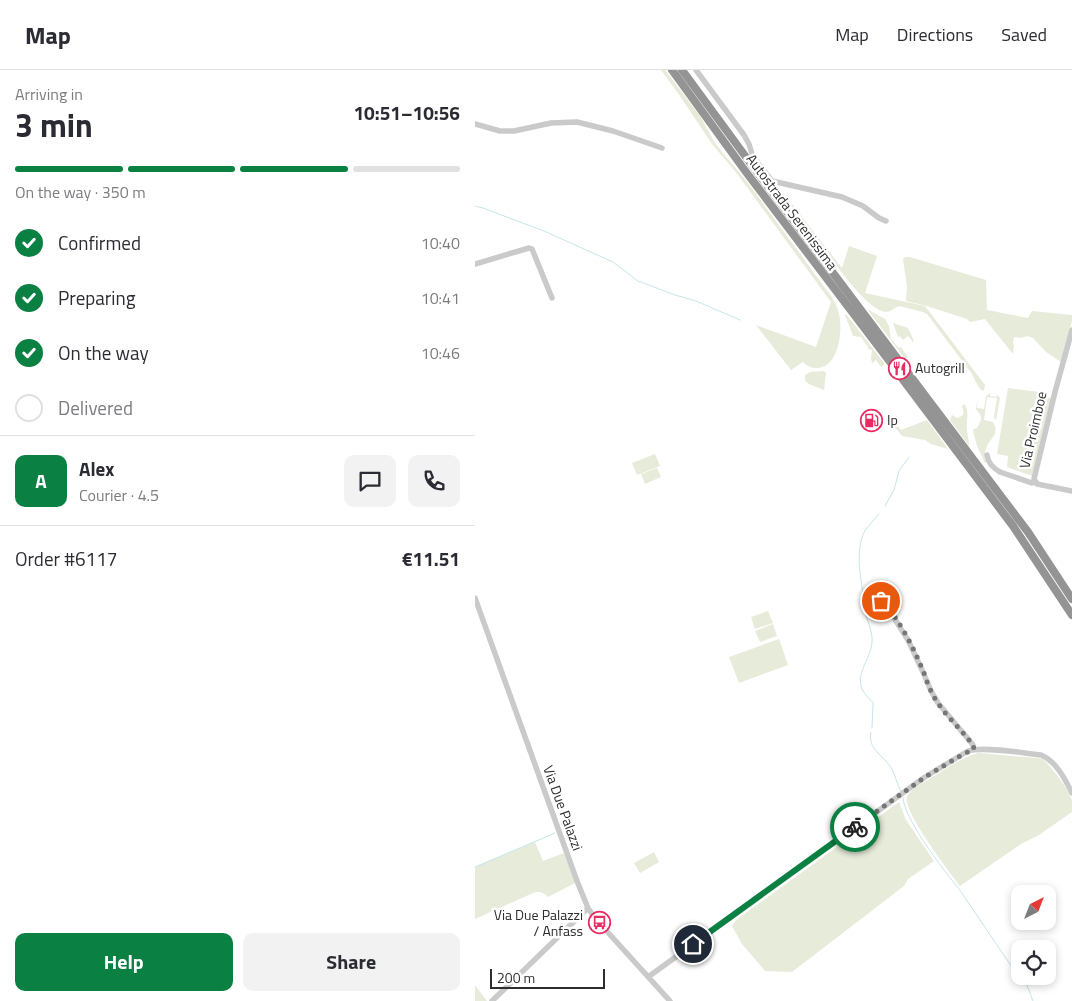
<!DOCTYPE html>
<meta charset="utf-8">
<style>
:root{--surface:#fff;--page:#f2f2f3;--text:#2b2b33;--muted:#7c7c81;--line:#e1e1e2;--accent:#0b8043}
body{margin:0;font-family:"Titillium Web",sans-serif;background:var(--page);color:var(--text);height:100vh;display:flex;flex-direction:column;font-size:19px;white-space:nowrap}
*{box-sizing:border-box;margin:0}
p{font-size:16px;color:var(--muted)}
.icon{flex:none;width:28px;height:28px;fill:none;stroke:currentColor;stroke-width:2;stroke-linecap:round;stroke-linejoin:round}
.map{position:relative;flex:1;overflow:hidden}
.drawer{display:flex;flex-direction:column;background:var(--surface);width:475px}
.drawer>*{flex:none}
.needle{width:32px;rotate:42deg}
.fabs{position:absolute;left:536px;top:815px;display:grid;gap:10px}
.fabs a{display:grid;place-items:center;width:45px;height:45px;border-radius:10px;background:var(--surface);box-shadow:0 2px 8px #0003;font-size:25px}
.scale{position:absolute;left:15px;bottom:12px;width:115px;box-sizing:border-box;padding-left:5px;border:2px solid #2d2d2d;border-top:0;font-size:14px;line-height:18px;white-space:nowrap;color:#2d2d2d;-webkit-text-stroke:4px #fff;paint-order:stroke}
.pin{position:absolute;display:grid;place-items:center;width:42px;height:42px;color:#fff;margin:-21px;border:2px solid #fff;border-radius:50%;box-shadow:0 1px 5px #0007}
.courier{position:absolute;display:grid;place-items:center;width:50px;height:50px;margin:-25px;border:4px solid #0b8043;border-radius:50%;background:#fff;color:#222;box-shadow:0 1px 6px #0007}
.summary em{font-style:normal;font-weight:700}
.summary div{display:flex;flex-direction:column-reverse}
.summary{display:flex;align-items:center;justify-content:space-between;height:85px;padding:0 15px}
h1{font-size:32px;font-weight:700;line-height:38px}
.bar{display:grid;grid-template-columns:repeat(4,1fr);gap:8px 5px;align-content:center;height:60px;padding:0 15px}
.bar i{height:6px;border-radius:4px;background:var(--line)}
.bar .selected{background:var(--accent)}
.bar p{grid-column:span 4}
.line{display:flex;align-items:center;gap:12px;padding:0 15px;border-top:1px solid var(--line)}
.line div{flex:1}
.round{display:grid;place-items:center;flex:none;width:52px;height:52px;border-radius:10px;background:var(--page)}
ol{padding:0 15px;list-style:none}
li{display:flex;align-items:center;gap:15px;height:55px}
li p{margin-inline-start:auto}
li .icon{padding:5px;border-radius:50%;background:var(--accent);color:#fff;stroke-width:4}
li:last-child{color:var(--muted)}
li i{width:28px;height:28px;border:2px solid var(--line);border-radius:50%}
.cta{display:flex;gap:10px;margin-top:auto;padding:10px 15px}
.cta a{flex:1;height:58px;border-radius:10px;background:var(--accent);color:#fff;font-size:20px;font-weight:700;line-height:58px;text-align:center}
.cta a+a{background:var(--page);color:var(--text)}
header{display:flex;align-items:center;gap:30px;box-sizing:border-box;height:70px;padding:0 25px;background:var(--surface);border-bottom:1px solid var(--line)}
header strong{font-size:24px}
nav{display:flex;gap:28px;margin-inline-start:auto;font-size:18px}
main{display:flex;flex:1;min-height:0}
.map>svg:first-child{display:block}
</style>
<header>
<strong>Map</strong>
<nav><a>Map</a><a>Directions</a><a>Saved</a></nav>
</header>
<main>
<section class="drawer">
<div class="summary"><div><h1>3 min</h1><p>Arriving in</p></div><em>10:51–10:56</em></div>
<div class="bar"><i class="selected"></i><i class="selected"></i><i class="selected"></i><i></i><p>On the way · 350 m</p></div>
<ol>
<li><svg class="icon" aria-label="check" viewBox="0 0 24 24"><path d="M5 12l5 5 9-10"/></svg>Confirmed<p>10:40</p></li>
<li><svg class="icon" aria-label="check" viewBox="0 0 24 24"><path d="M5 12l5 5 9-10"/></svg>Preparing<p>10:41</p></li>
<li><svg class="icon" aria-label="check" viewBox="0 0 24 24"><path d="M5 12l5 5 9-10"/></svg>On the way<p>10:46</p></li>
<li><i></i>Delivered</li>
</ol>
<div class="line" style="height:90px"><b class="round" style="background:var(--accent);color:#fff">A</b><div><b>Alex</b><p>Courier · 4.5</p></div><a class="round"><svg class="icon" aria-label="chat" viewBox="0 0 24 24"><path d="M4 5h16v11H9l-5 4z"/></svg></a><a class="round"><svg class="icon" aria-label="phone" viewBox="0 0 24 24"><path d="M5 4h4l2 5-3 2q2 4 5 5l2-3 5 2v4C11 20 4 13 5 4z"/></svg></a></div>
<div class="line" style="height:65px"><div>Order #6117</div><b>€11.51</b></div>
<div class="cta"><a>Help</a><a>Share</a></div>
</section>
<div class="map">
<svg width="597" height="931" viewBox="0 0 597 931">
<rect width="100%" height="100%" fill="#fff"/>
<path fill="#e7ebda" d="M186,0H190L225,46L240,73L252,88L270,109L356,226C359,231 363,237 364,244C368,260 364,298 342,298C336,298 332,296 328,292L316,300L281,255L341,277L356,232L260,101L237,74L205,26Z
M306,120L367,198L374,176L402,186L390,223L450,236L510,315L509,320L507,321L503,316L497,304L452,244L448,242L424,236C418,238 414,244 407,241C393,237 370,207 361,195C342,171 323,147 304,122Z
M430,187H435L511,210L512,240L553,248L557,241L597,245V251L586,292L571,282L558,268L552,266L546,268L539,267L538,273L539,275L538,284L510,249L495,252L492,249L452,236L431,231L432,217L428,189Z
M392,239L410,249L414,256L416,269L424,278L426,277L433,287L430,289Z
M371,244L410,294L406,297L401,290L397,293L396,288L397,280L393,279V277L386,267L378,266L370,245Z
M418,253L433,258L439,271L438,272L433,266L428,270L425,266L423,267Z
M349,301L351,303L349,320L334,314L330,311V305L335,302Z
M533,318L571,323V327L576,328L557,406L532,397L533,386L522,384Z
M515,323V326L522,327V324L525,328L521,350L519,347L522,328L512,327L509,350L518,352C526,365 513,369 511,379C509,383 510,388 511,392L510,393L502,376L498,361L499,359L502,358L506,350V346L501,339L503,328L502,338L509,339L511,326Z
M489,334C495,340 491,350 492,359C492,364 494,371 494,376L475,350L477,345L482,348L487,346L489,343L487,336Z
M452,350L473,379L456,374L450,370L427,366L418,355H422L426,360Z
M180,384L185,396L162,405L157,393Z
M182,398L186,407L170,414L166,404Z
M293,541L298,553L280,559L276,547Z
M298,554L302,566L285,572L280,561Z
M304,569L313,595L264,613L254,587Z
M504,683L561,688L568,689L571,692L582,705L591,718L597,730V742L564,765L546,774L485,816C475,803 428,742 432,727C434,720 453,710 459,706C473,698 488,686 504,683Z
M424,732L431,750L459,791L433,809L429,816L317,902L290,901L267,874L257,856L261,850Z
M60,772L68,791L89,783L100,813L73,827C68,822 65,821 58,823L0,849V797Z
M179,782L184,792L165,803L159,793Z
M0,915L12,931H0Z"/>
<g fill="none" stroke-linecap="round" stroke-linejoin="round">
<path stroke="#c6e5ec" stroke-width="1" d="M0,136L8,138L69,161L138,192L163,211L200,225L221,231L265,250
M410,436L419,420L424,401L434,387
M388,523C385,504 380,476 391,459C395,454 400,449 404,444
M389,529C389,534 389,539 391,545C393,553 398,563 397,572C396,589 379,604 388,621C391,626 395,629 398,633L397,658
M396,662C392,680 409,685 417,699C420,705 422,714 426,721
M428,727C428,748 470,802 484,819L539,900L552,915L558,931
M0,797L80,763"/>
<path stroke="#cacaca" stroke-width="5.5" d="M221,0L269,65L274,74L278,87L297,111L367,127L388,136L404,148L411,151
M0,54L25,61H39L76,53L102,52L138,61L187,78
M0,194L54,178L57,179L77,228
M597,260L580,322L559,409L562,414L597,421
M512,385C513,393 518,398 525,402L557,413L560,412
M394,524L406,531L414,540L433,570L448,602L456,621L463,633L494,670L498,675L499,679
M0,528L102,811L113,838L119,847L195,931
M173,907L450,707L493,681C508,676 548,683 566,685C581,691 590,709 597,723
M17,931L113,838"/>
<path stroke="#949494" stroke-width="8" d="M197,0L271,102L419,297
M207,0L279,98L425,292
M430,299L553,462L597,529
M423,303L538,456L597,545"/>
</g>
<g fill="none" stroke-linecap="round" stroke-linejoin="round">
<path stroke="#767676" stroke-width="5" stroke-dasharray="0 9" d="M380,757L450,707L485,686L499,679L498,675L494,670C481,654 464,639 456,621C453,615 451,609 449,603C440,581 424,547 406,531"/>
<path stroke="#0b8043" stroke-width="6" d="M218,874L380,757"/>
</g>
<defs>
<symbol id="restaurant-ring" viewBox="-11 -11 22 22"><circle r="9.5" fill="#fff" stroke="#e82b62" stroke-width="1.5"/><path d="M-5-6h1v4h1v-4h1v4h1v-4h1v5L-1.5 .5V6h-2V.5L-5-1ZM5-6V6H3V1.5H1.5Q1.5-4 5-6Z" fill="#e82b62"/></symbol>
<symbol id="fuel-ring" viewBox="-11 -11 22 22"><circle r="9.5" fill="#fff" stroke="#e82b62" stroke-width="1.5"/><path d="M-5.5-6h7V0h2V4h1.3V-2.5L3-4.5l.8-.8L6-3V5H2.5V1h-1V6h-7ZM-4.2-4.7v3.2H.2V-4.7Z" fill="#e82b62"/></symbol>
<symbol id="bus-ring" viewBox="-11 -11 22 22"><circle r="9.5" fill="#fff" stroke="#e82b62" stroke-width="1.5"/><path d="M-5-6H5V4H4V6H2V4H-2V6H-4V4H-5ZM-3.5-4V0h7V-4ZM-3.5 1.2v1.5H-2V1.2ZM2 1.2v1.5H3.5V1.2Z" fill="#e82b62"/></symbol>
</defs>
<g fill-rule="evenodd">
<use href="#restaurant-ring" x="412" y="286" width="25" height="25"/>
<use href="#fuel-ring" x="384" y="338" width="25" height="25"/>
<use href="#bus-ring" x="112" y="840" width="25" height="25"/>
</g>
<g text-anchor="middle" stroke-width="5" stroke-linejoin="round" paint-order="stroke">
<g font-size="14" fill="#2d2d2d" stroke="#fff">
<text transform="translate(317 142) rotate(53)" y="5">Autostrada Serenissima</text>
<text transform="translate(558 360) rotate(-77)" y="5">Via Proimboe</text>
<text transform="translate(88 738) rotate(70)" y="5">Via Due Palazzi</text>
</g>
<g font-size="14" fill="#2d2d2d" stroke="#fff" text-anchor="start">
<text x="440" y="303">Autogrill</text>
<text x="412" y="355">Ip</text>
<text x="108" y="850" text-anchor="end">Via Due Palazzi<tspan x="108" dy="16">/ Anfass</tspan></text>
</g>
</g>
</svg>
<div class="fabs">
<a><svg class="needle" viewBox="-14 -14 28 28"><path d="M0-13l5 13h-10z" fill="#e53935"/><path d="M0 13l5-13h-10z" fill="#7c7c81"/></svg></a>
<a><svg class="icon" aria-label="locate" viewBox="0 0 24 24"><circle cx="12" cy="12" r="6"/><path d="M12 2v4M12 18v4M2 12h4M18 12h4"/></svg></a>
</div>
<div class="scale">200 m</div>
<div class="pin" style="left:406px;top:531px;background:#ea580c"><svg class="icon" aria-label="bag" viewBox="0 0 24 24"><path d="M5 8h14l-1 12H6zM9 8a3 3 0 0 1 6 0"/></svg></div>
<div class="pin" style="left:218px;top:874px;background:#1f2937"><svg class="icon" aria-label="home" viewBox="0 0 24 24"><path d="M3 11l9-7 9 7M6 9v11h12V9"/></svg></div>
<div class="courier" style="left:380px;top:757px"><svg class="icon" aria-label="bike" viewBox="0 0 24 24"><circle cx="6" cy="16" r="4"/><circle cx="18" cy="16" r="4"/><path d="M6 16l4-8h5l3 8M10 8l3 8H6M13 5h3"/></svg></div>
</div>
</main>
